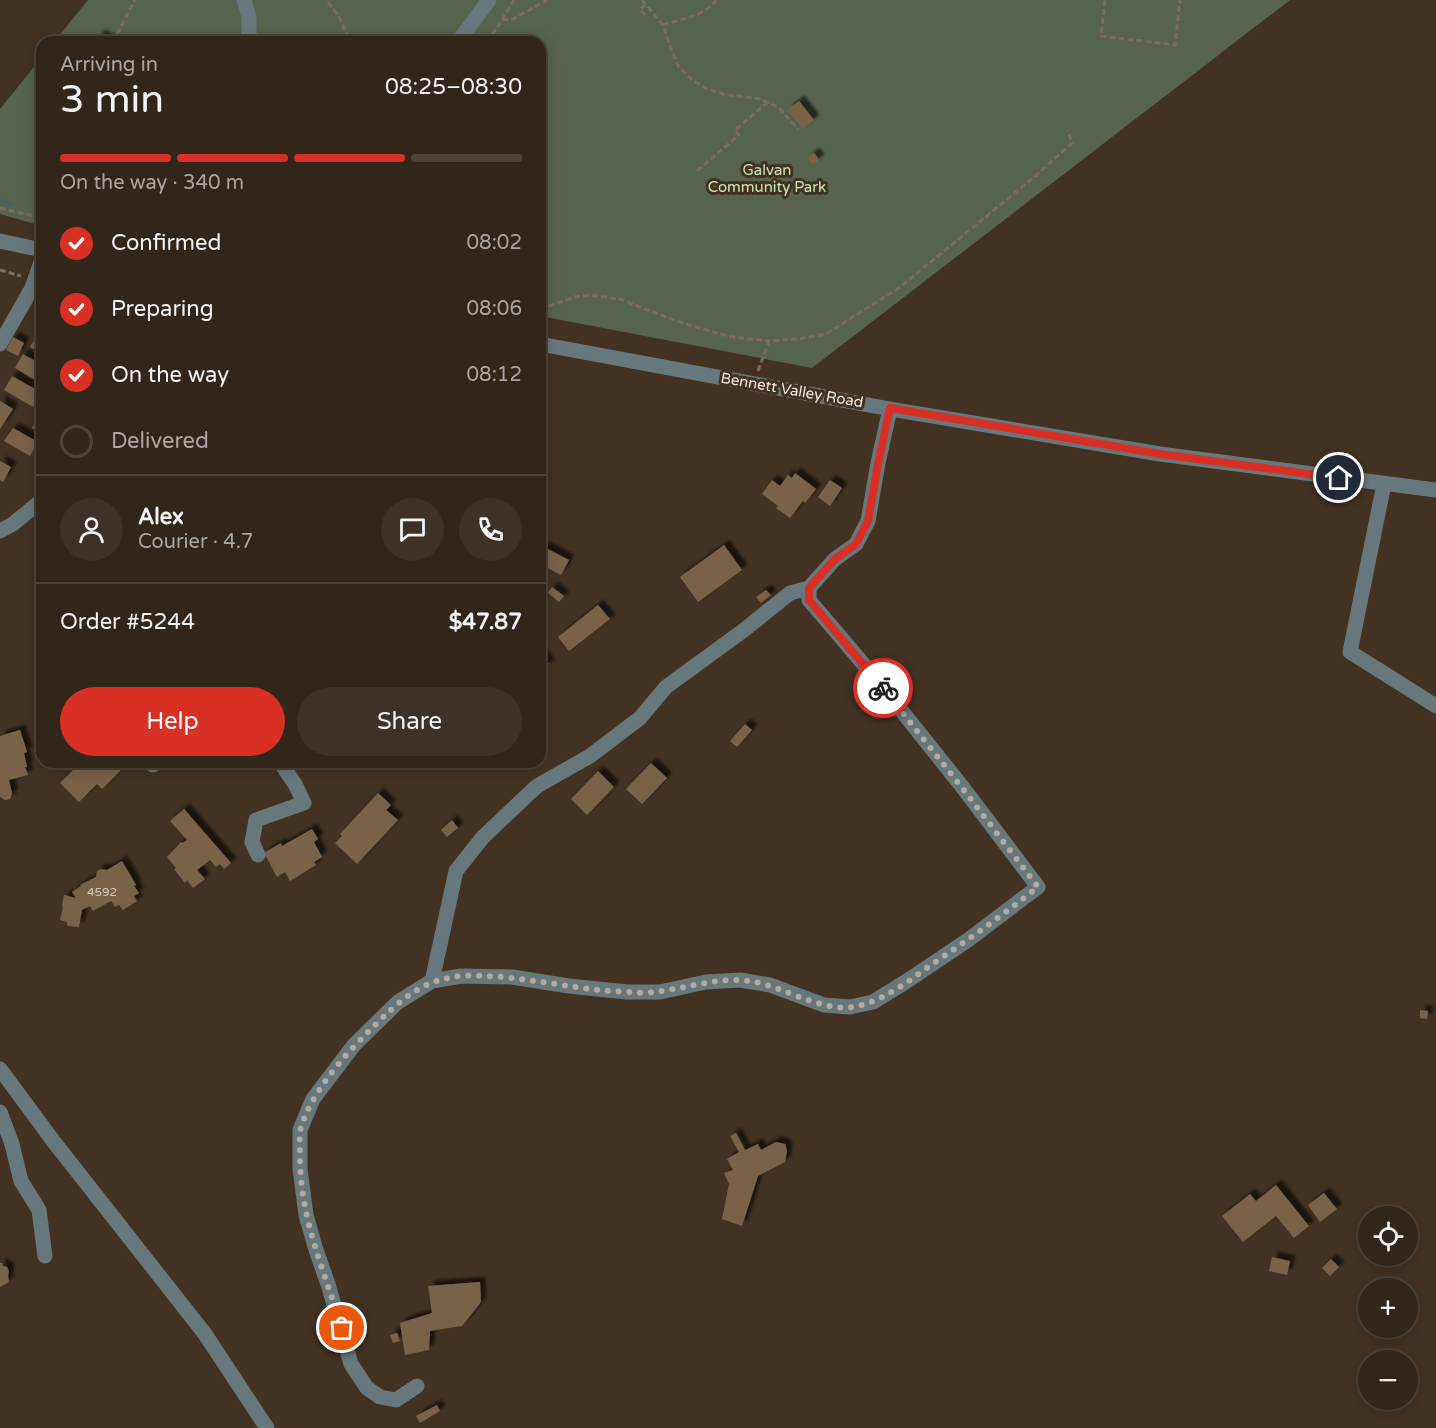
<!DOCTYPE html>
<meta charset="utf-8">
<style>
:root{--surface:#32261a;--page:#3d3227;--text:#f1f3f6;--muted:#a8a5a2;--line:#4d4339;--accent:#d93025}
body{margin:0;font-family:"Varela Round",sans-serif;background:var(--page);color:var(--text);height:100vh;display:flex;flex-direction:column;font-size:22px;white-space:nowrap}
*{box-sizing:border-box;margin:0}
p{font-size:20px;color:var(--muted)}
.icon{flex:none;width:33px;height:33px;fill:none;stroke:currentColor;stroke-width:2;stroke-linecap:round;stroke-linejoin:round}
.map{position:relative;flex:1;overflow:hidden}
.details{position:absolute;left:36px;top:36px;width:510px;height:732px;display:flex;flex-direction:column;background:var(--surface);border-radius:18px;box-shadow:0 3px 15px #0003,0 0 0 2px var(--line)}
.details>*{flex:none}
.fabs{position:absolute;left:1358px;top:1206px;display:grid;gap:12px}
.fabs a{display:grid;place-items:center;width:60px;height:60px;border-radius:50%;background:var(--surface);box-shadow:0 3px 15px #0003,0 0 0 2px var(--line);font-size:30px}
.pin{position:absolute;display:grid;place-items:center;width:51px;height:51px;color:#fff;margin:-26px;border:3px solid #fff;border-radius:50%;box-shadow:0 2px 6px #0007}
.courier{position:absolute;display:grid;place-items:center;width:60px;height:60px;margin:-30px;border:4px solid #d93025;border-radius:50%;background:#fff;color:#222;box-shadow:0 2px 8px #0007}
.summary em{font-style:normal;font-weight:600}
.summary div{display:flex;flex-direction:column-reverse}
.summary{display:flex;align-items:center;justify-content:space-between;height:102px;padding:0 24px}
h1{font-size:39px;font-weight:600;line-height:45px}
.bar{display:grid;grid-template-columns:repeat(4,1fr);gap:9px 6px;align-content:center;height:72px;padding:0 24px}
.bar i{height:8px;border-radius:4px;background:var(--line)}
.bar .selected{background:var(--accent)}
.bar p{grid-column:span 4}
.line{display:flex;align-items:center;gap:15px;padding:0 24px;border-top:2px solid var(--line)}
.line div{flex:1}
.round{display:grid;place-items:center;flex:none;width:63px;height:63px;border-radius:32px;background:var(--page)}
ol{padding:0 24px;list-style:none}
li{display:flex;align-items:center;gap:18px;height:66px}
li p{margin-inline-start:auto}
li .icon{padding:6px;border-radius:50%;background:var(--accent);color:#fff;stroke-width:4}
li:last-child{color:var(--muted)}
li i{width:33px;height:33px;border:3px solid var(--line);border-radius:50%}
.cta{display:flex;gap:12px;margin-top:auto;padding:12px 24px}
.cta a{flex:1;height:69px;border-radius:36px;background:var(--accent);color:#fff;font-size:24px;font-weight:600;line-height:69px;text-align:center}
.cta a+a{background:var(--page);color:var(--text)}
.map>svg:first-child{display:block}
</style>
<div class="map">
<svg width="1436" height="1428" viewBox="0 0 1436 1428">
<defs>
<filter id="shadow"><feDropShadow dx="5.5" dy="-5.5" stdDeviation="1.5" flood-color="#0009"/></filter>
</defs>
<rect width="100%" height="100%" fill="#433222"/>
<path fill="#56634e" d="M88,0H1290L812,368L540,316V42H54Z
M42,57V226L0,214V109Z"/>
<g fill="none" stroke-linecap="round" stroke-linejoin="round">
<path stroke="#4a6067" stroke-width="4.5" d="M0,201L12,205"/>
</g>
<path fill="#7a6249" filter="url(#shadow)" d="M99,35L113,42H95Z
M799,101L814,120L803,129L787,110Z
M814,153L819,160L813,165L808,158Z
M42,327V354L30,347Z
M13,337L24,343L18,356L6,350Z
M23,354L42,365V384L15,368Z
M12,376L42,393L33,407L4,390Z
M0,401L13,409L0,429Z
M42,411V433L32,428Z
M13,428L38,442L30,456L4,441Z
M0,461L11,467L3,482L0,480Z
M795,473L816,489L805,503L803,501L790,518L776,508L778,506L762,494L772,480L780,486L788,475L792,478Z
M830,480L842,488L830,506L818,497Z
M724,545L742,570L698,602L680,577Z
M544,547L569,560L561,575L540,564V555Z
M552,587L564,596L559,602L548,593Z
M766,590L771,595L761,603L756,597Z
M598,605L610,619L569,651L558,637Z
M540,653L549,664L540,671Z
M745,724L752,730L737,747L730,741Z
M20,730L27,752L24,753L27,767H25L28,775L9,780L12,793L10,799L5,800L0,797V736Z
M81,762H129L102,789L97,784L79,802L60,783Z
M651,763L667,778L642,804L626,789Z
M598,771L614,787L587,815L571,799Z
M378,793L391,805L386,810L398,820L357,864L335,843L342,836L340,834Z
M184,809L231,863L224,869L220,864L216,867L210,860L197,870L205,879L193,888L187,880L185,883L174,869L176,868L167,857L181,842L182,843L187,840L170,821Z
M452,820L458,828L447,837L441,830Z
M312,829L318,839L314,842L322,857L314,862L316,865L290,881L285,872L277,877L264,853L281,843L282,846Z
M122,861L136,885L134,886L139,893L134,896L137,901L123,910L119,905L115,907L111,901L93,911L90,906L82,910L79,927L67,926V922L60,920L63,907L62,906L64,895L76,898L72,892L81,886L80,885L96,877L97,871L101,869L107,870Z
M1420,1010L1428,1011L1427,1019L1420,1018Z
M736,1133L745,1150L758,1144L761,1150L776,1142L785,1144L787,1151L785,1162L758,1176L742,1226L722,1219L729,1184L724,1173L733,1170L727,1159L739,1152L730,1136Z
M1276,1185L1309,1226L1294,1238L1276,1216L1243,1242L1222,1216L1250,1194L1256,1201Z
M1324,1193L1337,1209L1320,1222L1308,1205Z
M1272,1257L1290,1261L1287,1275L1269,1271Z
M1331,1259L1339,1267L1330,1276L1322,1268Z
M0,1263H2L3,1266L7,1267L9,1271L8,1276L9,1282L0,1287Z
M480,1282L481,1302L462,1326L430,1331L429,1350L405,1355L400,1323L432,1313L428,1286Z
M397,1333L400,1341L393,1343L390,1335Z
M437,1405L440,1411L420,1423L416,1416Z"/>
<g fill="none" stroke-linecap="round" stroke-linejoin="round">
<path stroke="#7c6c5e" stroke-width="3" stroke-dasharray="6 3" stroke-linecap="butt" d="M642,0L663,25L671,49L679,67L692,80L705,88L723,94L760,99L778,107L799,130
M1105,0L1101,36L1175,45L1180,0
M328,2L339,17L350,42
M645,15L640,10L646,4
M502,20L514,0
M663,25C682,19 704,16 717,0
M90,42L91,41
M113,42L135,0
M487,42L502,20L513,19L547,0
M697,171L739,135L735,130L768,102
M0,208L42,218
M0,270L21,276
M540,308H544L574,297L589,295L620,299L645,309L685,324L732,337L769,341
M758,371L769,341L798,339L826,334L899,288L1033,178L1072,143L1068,130"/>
<path stroke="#67787c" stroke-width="15" d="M244,0L249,17V42
M458,42L489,0
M0,241L42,250
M0,344L32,288L42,259
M540,344L890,409L1160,454L1436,490
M1384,484L1350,652L1436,706
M0,531L13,524L42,500
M153,765L156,762
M258,855L252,842L256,820L304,803L295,784L280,762
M432,981L456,871L483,837L537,786L590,756L640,718L666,687L744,630L790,593L809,588
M0,1069L54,1142L205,1334L267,1428
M0,1112L12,1144L21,1181L39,1210L45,1256
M417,1386L396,1400L380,1397L367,1388L351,1364L328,1284L316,1250L306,1215L300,1169V1130L313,1099L354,1045L398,1002L432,981L461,976L512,977L569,986L627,992H660L706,982L740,980L770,985L824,1005L850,1007L873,1002L907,981L968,940L1038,887L964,789L877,680L809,600V588L835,559L856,544L868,521L878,463L890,409"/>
</g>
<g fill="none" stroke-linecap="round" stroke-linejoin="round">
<path stroke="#b5a89c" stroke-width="6" stroke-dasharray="0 10.8" d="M342,1328C324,1271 299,1215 300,1154C300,1145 299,1135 301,1127C313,1090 344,1056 371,1029C398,1002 421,980 460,976C469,975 478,976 487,976C534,978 581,991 629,992C639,993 651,993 661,991C687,988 713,979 739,980C777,981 816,1012 852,1007C881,1003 907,982 931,965C968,940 1004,914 1038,887L963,789L883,688"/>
<path stroke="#d93025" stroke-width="8" d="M883,688L809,600V588L835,559L856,544L868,521L878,464L890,408L1160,454L1339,478"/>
</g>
<g text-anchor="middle" stroke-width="6" stroke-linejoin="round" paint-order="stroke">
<g font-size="12" fill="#d5c6b9">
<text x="102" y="896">4592</text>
</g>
<g font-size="15" fill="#c7e8b3" stroke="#433222">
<text x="767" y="175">Galvan<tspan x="767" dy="17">Community Park</tspan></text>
</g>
<g font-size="15" fill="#f3e8de" stroke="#433222">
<text transform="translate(792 390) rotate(10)" y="5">Bennett Valley Road</text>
</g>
</g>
</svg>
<div class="fabs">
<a><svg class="icon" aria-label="locate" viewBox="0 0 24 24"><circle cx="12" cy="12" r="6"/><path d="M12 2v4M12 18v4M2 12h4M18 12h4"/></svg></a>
<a>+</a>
<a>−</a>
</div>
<div class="pin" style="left:342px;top:1328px;background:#ea580c"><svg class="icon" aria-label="bag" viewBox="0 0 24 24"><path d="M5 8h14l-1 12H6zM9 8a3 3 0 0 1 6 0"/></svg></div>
<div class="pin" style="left:1339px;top:478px;background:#1f2937"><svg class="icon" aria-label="home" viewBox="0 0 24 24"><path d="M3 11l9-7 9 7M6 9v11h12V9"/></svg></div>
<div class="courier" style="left:883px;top:688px"><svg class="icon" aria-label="bike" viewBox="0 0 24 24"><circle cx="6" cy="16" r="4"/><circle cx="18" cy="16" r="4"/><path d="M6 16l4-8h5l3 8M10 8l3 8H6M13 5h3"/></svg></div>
<section class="details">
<div class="summary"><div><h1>3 min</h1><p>Arriving in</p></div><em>08:25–08:30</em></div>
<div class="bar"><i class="selected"></i><i class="selected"></i><i class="selected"></i><i></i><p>On the way · 340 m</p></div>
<ol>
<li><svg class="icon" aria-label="check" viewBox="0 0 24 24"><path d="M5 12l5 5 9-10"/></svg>Confirmed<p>08:02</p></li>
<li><svg class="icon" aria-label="check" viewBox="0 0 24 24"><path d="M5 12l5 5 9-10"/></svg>Preparing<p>08:06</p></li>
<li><svg class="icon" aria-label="check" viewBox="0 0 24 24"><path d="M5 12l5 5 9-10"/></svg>On the way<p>08:12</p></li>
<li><i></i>Delivered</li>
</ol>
<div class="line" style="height:108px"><a class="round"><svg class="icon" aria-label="person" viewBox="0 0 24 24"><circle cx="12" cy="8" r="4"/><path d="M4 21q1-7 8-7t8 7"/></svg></a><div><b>Alex</b><p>Courier · 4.7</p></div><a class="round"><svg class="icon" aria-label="chat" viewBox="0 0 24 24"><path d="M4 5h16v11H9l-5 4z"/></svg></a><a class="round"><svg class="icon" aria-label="phone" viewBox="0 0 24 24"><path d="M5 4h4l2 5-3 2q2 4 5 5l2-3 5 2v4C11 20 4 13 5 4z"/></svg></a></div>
<div class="line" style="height:78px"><div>Order #5244</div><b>$47.87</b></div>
<div class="cta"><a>Help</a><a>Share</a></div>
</section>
</div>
